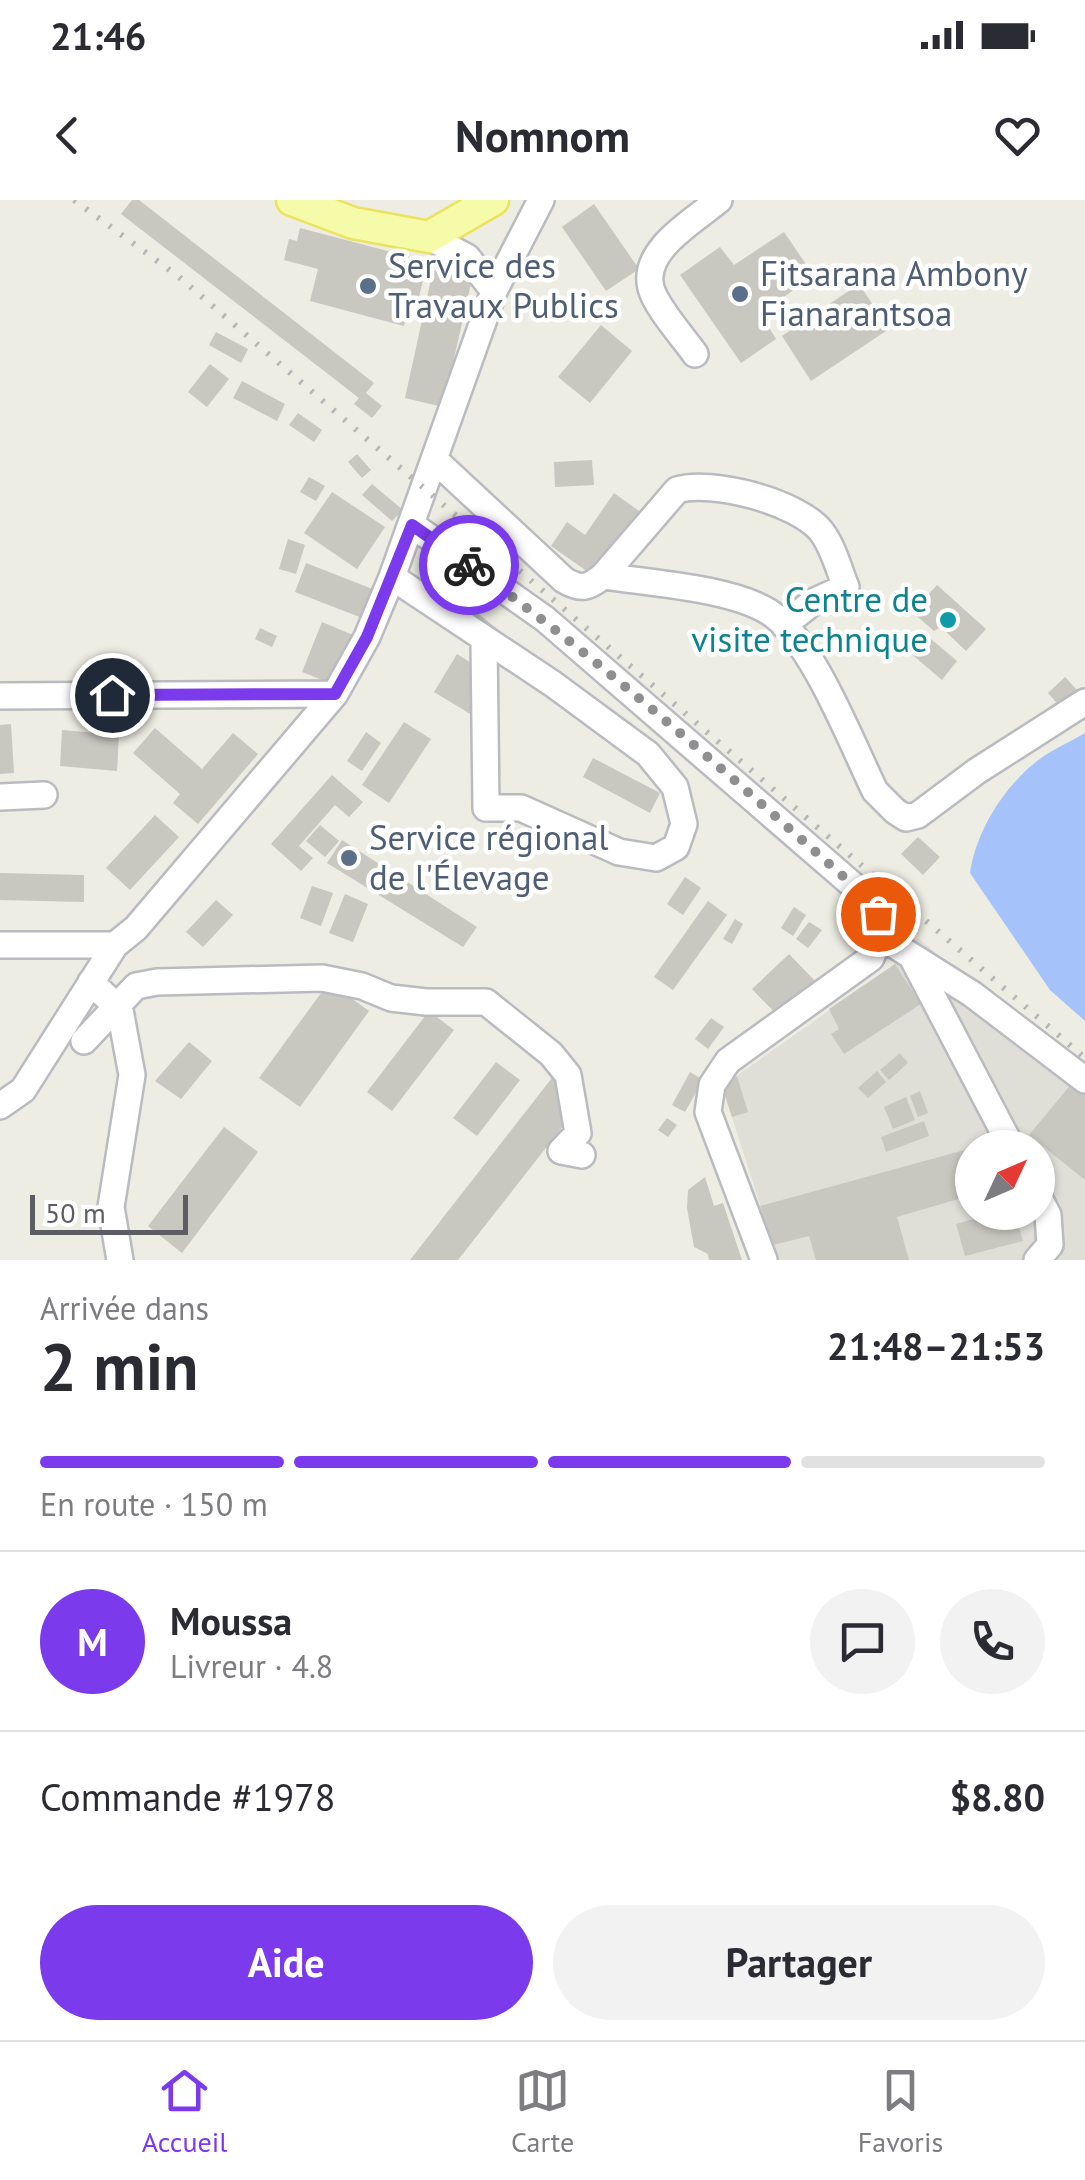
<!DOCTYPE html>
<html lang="fr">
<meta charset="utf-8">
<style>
:root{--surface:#fff;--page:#f2f2f3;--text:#2b2b33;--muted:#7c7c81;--line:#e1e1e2;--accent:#7c3aed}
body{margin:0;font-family:"PT Sans",sans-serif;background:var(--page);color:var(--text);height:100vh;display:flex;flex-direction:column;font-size:38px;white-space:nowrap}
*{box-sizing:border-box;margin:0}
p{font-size:32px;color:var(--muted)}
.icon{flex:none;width:55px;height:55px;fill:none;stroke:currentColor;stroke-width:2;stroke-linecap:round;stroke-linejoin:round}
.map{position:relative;height:1060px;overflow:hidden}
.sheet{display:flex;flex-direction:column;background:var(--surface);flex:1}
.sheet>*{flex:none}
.needle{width:65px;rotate:46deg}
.tools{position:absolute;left:955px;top:930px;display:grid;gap:20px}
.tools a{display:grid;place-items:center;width:100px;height:100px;border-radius:50%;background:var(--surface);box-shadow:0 2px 8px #0004;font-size:50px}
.scale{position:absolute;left:30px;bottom:25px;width:158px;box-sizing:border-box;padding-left:10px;border:5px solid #5b5d63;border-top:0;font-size:28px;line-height:35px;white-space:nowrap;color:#5b5d63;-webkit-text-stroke:8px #fff;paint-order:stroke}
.pin{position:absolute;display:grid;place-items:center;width:85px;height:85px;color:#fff;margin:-42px;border:5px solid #fff;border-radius:50%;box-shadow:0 2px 10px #0007}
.courier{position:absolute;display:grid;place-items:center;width:100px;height:100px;margin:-50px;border:8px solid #7c3aed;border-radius:50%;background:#fff;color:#222;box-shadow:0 2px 12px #0007}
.summary em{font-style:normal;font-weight:700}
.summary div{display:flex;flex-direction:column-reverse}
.summary{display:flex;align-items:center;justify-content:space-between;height:170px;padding:0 40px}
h1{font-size:65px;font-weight:700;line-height:75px}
.bar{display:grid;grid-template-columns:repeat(4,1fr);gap:15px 10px;align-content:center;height:120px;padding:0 40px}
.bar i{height:12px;border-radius:8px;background:var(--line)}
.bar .active{background:var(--accent)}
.bar p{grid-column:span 4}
.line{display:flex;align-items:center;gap:25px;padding:0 40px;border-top:2px solid var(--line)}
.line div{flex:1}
.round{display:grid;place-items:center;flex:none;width:105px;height:105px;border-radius:52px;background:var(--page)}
.action{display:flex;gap:20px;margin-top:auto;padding:20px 40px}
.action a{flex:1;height:115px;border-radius:60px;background:var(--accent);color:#fff;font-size:40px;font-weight:700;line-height:115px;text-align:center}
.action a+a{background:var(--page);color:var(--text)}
.status{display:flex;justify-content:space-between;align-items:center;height:70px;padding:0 50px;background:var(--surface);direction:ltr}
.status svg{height:28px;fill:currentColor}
header{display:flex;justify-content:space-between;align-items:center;height:130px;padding:0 40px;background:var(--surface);font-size:45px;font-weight:700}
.menu{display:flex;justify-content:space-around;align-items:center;height:140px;border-top:2px solid var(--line);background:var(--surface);font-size:28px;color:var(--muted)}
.menu a{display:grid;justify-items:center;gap:5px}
.menu .active{color:var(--accent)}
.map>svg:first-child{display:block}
</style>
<div class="status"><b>21:46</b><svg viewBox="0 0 49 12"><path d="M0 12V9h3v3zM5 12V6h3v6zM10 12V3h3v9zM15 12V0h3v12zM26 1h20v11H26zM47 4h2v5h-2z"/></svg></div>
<header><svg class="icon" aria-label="back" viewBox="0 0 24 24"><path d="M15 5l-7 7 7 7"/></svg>Nomnom<svg class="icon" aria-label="heart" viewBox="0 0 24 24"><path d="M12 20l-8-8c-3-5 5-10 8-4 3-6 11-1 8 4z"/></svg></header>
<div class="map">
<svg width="1085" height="1060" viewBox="0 0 1085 1060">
<rect width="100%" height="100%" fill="#edede3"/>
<path fill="#dfded7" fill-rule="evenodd" d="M918,738L1085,880V1060H778L722,886L895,764ZM972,948H1038V1012H972Z"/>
<path fill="#a5c2fb" d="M1085,533V821L1050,790L970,673C976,631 1004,587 1037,561C1051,550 1070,542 1085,533Z"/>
<path fill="#c8c7c0" d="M132,0H139L374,183L366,193L382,206L372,218L354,204L359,198L121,14Z
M594,4L639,69L606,91L562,27Z
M300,28L418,59L415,73L424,76L419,97L411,96L404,126L310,101L318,69L284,60L289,39L297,41Z
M784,32L814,76L760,113L776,139L741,163L680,75L720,47L734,65Z
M433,70L472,79L443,207L405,198Z
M859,84L889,129L811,181L782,136Z
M601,125L632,151L590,203L558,177Z
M216,132L248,149L241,163L209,145Z
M210,164L229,179L207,207L188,192Z
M242,181L285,204L277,221L233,198Z
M298,213L322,230L314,242L289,225Z
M357,254L371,270L362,278L348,262Z
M592,260L594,285L555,287L554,262Z
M309,277L325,286L316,301L300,292Z
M372,284L403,310L392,321L362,295Z
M332,292L385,327L357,369L304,333Z
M614,293L646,316L601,381L551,346L567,322L585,335Z
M288,339L305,345L296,374L279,369Z
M435,356L484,398L474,410L501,432L493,441L433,391L443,379L427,366Z
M306,363L375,390L365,419L295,392Z
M937,385L986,429L966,451L941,427L934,431L912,412Z
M322,422L360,438L340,487L302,472Z
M260,428L277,436L272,447L255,439Z
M925,434L957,461L942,480L909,452Z
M457,454L495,478L472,515L434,492Z
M1065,477L1078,491L1060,507L1048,493Z
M404,522L431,539L389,603L362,585Z
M11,524L14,573L0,574V525Z
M155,528L202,569L233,533L258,554L198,624L173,603L180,594L133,553Z
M62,530L119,535L117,571L60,566Z
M366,532L381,543L362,571L347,561Z
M593,558L660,593L650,613L583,577Z
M332,575L363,602L349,617L335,605L299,646L313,658L301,671L271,644Z
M155,615L179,637L130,690L106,668Z
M320,625L339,641L325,657L306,641Z
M918,637L940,657L923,675L901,654Z
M342,640L477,727L463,747L327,663Z
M0,673L84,675V702L0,700Z
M685,677L701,688L683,715L667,704Z
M312,686L333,693L321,726L300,718Z
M345,694L368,704L353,742L329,733Z
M216,700L233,715L203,747L186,732Z
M708,701L727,715L673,790L654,777Z
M794,707L806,715L793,736L781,728Z
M735,719L743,724L732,744L723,739Z
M809,722L822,730L808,748L796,739Z
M789,754L821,787L784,822L752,789Z
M895,764L921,804L844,854L831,834L839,829L829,809Z
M329,782L369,811L300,907L259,878Z
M429,811L454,830L392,911L367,892Z
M711,818L724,827L708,849L695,839Z
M189,842L212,861L181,899L155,881Z
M900,853L908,863L889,880L880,870Z
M496,862L520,880L477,936L453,918Z
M877,871L886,882L868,898L858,888Z
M690,872L703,880L685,912L672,905Z
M555,874L585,898L458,1060H410Z
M737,876L748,912L732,917L722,886Z
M1073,882L1085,891V980L1029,935Z
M920,891L928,913L918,917L910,896Z
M906,897L915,920L893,929L884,907Z
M667,918L677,925L668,937L658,930Z
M924,921L929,936L886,952L881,937Z
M224,927L258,952L182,1053L148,1026Z
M972,948V995L897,1017L909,1060H816L809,1036L773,1045L760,1006Z
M705,977L714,1006L723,1003L742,1060H709L708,1054L694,1047L687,1008L688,990Z
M999,1012H1015L1023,1041L965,1056L956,1024Z"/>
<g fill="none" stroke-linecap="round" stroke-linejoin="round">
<defs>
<path id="minor" d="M429,37L467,57L494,91
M695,154C683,137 656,107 651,88C641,50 694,21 719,0
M435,260L564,380C581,390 588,388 603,376L677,290C711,279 798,302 821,331C833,346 839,370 846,387L813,402L784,425
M412,325L545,419L862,693C882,719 884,727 871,758L728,861L712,885L708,912L764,1060
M603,376C650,383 731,388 769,412C811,438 852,544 875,591L895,611L906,618L918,615L977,571L1085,502
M392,377L553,484L648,554L675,587L684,624L676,647L656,658L619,652L521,608H486L484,440
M0,496L335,494
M0,597L44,595
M880,736L972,794L1085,880
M0,745H115L136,728L335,494L367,437L392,377L494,91L541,0
M913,759L1012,948
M91,782L120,810L132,875L111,1007L120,1060
M84,841L136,786L157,782L322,778L362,786L391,798L426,802H486L551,854L568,875L578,933L561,951L582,955
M0,906L23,890L115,745
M1037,1060L1050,1045L1048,1015L1038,996"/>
<path id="major" d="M292,0L353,23L429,37L493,0"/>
</defs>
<use href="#minor" stroke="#babbc1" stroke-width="30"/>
<use href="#major" stroke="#ebe35e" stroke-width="35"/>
<use href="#minor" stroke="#fff" stroke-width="25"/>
<use href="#major" stroke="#f6fbaa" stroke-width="30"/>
<path stroke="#b5b6b6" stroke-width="6" stroke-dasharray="2.5 12" stroke-linecap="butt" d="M74,0L179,77L1085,858"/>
</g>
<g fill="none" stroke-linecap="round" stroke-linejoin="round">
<path stroke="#8e8f90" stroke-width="10" stroke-dasharray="0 18" d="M469,365C608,465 734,580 862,693L878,714"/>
<path stroke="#7c3aed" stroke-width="12" d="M112,495L335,494L367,437L412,325L469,365"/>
</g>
<g fill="#5c6f8a" stroke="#fff" stroke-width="4">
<circle cx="368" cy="86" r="10"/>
<circle cx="740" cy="94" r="10"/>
<circle cx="349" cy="658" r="10"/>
</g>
<circle fill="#0f9aa8" stroke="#fff" stroke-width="4" cx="948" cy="420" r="10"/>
<g text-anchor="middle" stroke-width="9" stroke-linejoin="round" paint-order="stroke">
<g font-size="35" fill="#4e5e75" stroke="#fff" text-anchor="start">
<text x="388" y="78">Service des<tspan x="388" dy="40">Travaux Publics</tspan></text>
<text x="760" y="86">Fitsarana Ambony<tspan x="760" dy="40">Fianarantsoa</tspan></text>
<text x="369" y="650">Service régional<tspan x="369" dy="40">de l'Élevage</tspan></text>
</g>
<g font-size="35" fill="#0d838f" stroke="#fff" text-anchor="end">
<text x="928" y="412">Centre de<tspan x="928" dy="40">visite technique</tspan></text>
</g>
</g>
</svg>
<div class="tools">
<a><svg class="needle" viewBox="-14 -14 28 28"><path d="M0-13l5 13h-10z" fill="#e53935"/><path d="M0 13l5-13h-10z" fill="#7c7c81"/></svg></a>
</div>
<div class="scale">50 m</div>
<div class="pin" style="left:878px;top:714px;background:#ea580c"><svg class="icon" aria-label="bag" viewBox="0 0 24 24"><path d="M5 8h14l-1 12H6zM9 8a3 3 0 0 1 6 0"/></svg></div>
<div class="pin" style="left:112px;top:495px;background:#1f2937"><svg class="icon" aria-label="home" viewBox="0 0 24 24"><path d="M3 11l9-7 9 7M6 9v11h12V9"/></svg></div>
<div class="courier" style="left:469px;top:365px"><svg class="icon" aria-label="bike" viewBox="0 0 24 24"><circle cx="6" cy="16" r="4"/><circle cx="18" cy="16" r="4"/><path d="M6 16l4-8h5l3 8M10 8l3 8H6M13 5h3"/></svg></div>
</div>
<section class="sheet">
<div class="summary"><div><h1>2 min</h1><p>Arrivée dans</p></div><em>21:48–21:53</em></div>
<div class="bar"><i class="active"></i><i class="active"></i><i class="active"></i><i></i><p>En route · 150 m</p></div>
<div class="line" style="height:180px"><b class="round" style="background:var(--accent);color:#fff">M</b><div><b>Moussa</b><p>Livreur · 4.8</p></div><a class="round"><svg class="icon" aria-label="chat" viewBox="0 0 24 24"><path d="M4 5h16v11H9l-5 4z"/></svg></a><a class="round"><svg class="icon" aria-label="phone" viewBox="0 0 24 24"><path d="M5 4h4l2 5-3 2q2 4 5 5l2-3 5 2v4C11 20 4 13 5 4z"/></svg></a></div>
<div class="line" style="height:130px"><div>Commande #1978</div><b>$8.80</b></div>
<div class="action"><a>Aide</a><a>Partager</a></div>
</section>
<nav class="menu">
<a class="active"><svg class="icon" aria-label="home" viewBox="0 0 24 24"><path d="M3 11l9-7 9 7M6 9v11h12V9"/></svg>Accueil</a>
<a><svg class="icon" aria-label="map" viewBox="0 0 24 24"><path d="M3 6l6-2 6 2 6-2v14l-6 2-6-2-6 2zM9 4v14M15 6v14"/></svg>Carte</a>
<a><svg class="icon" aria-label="saved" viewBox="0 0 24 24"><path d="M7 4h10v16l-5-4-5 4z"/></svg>Favoris</a>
</nav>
